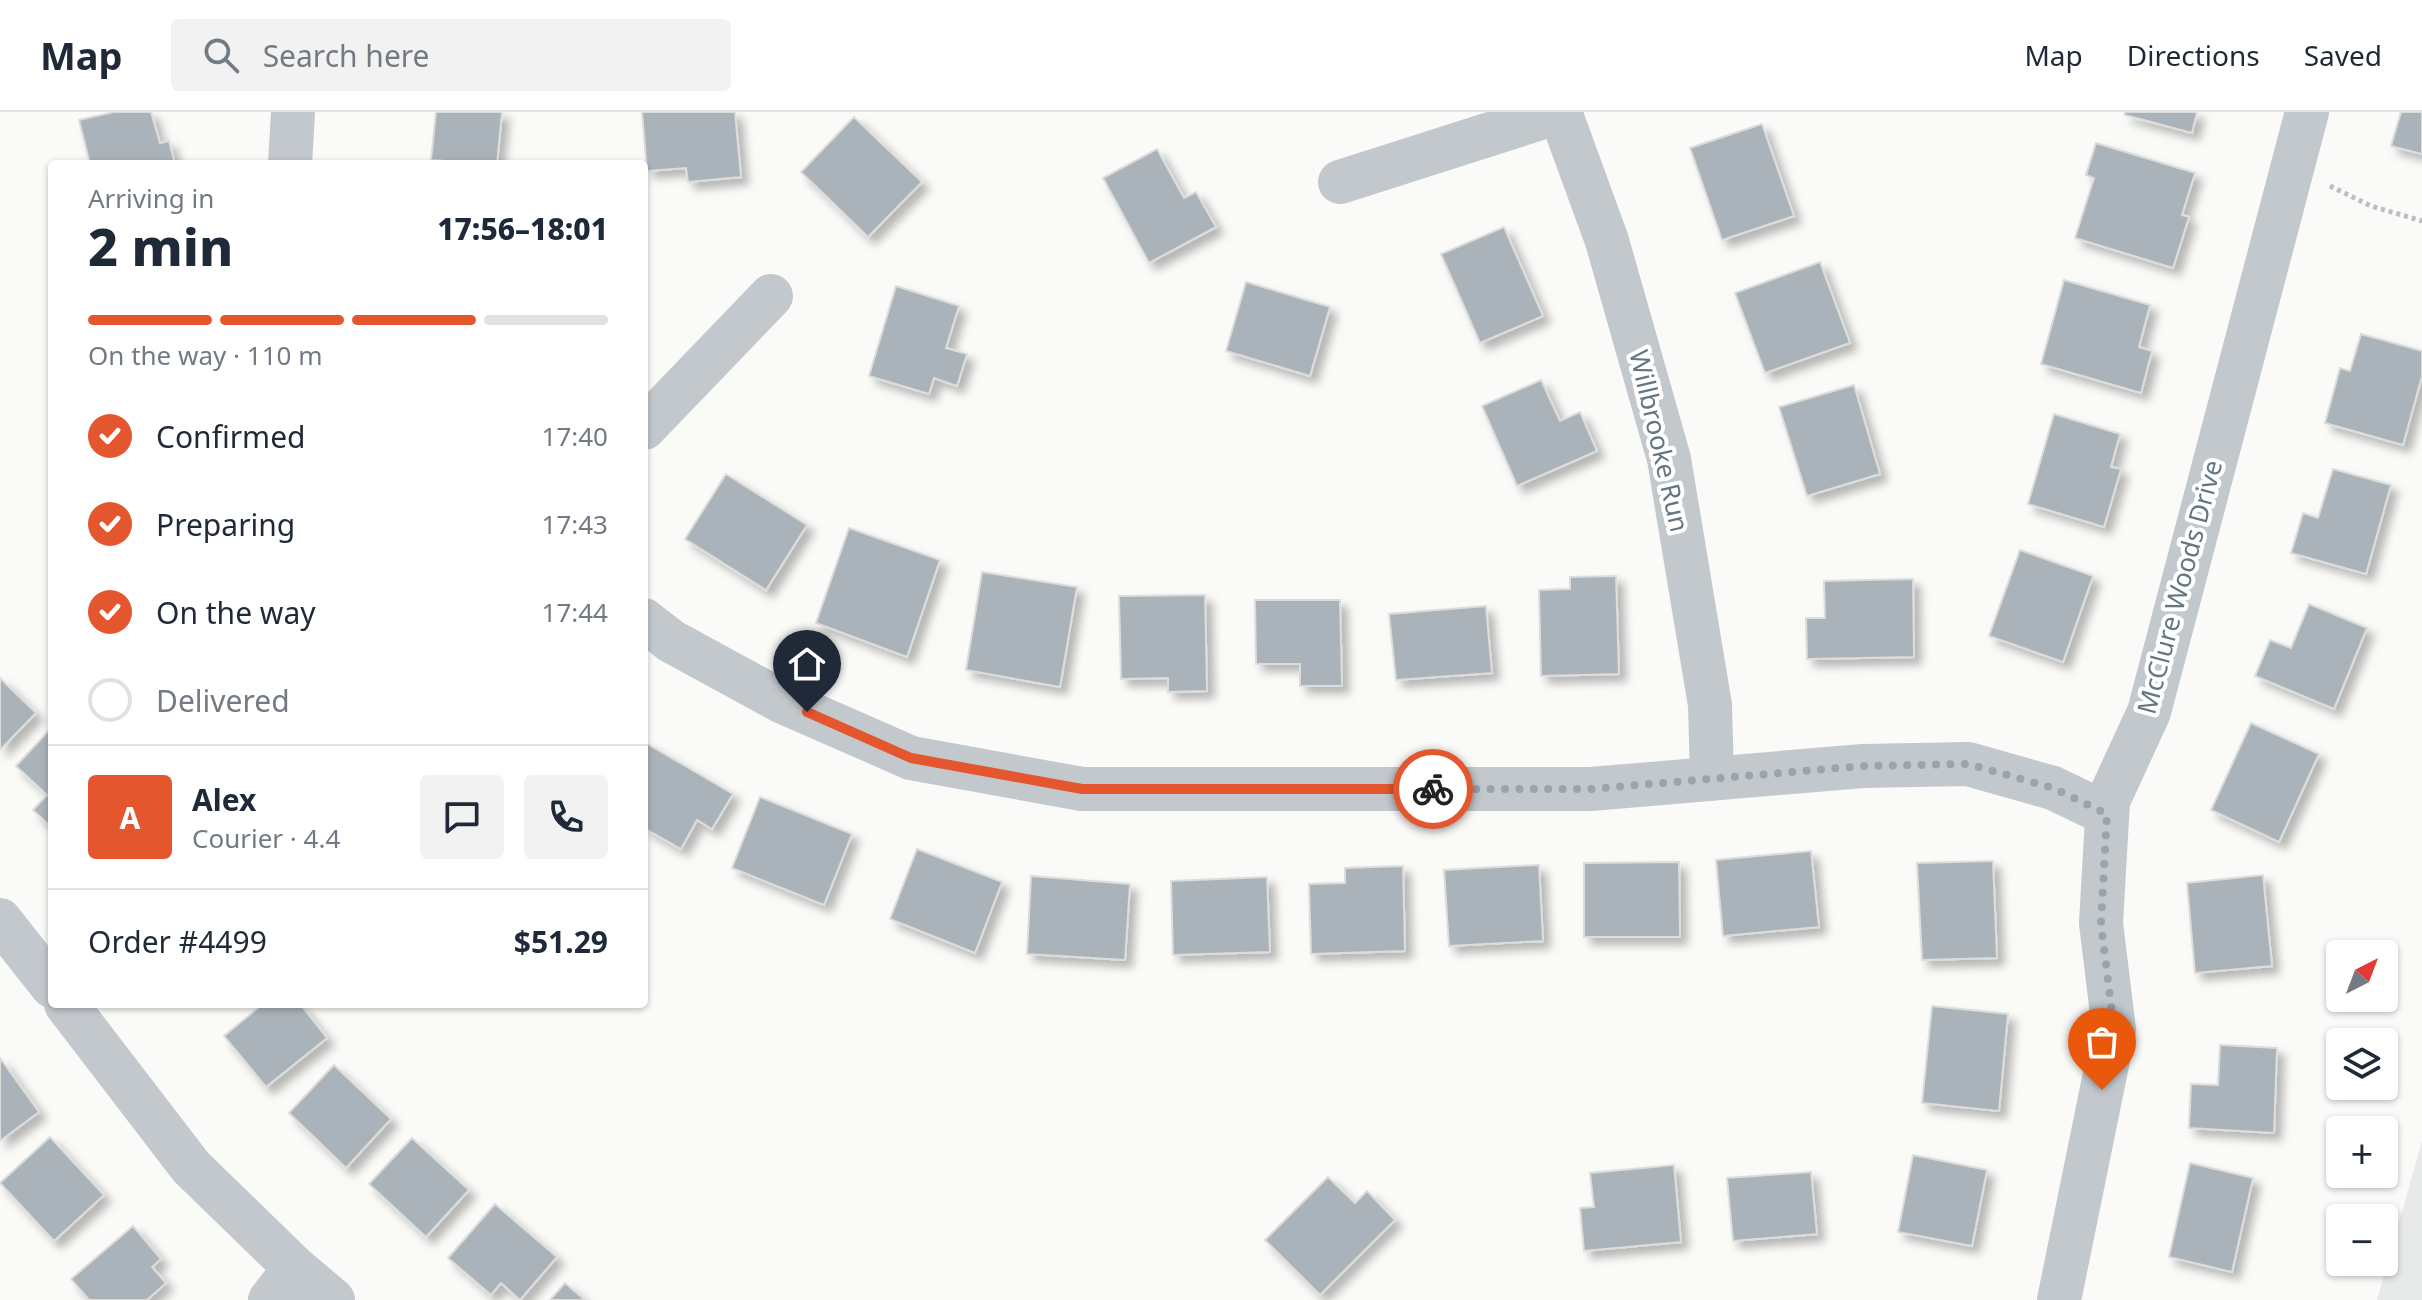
<!DOCTYPE html>
<meta charset="utf-8">
<style>
:root{--surface:#fff;--page:#f2f2f3;--text:#1f2937;--muted:#747a83;--line:#e0e1e3;--accent:#e4572e}
body{margin:0;font-family:"Noto Sans",sans-serif;background:var(--page);color:var(--text);height:100vh;display:flex;flex-direction:column;font-size:30px;white-space:nowrap}
*{box-sizing:border-box;margin:0}
p{font-size:26px;color:var(--muted)}
.icon{flex:none;width:44px;height:44px;fill:none;stroke:currentColor;stroke-width:2;stroke-linecap:round;stroke-linejoin:round}
.map{position:relative;flex:1;overflow:hidden}
.panel{position:absolute;left:48px;top:48px;width:600px;height:848px;display:flex;flex-direction:column;background:var(--surface);border-radius:8px;box-shadow:0 2px 6px #0004}
.panel>*{flex:none}
.needle{width:52px;rotate:42deg}
.fabs{position:absolute;left:2326px;top:828px;display:grid;gap:16px}
.fabs a{display:grid;place-items:center;width:72px;height:72px;border-radius:8px;background:var(--surface);box-shadow:0 2px 6px #0004;font-size:40px}
.pin{position:absolute;display:grid;place-items:center;width:68px;height:68px;color:#fff;margin:-82px -34px;border-radius:50% 50% 50% 0;rotate:-45deg;box-shadow:0 0 8px #0007}
.pin .icon{rotate:45deg}
.courier{position:absolute;display:grid;place-items:center;width:80px;height:80px;margin:-40px;border:6px solid #e4572e;border-radius:50%;background:#fff;color:#222;box-shadow:0 2px 10px #0007}
.summary em{font-style:normal;font-weight:800}
.summary div{display:flex;flex-direction:column-reverse}
.summary{display:flex;align-items:center;justify-content:space-between;height:136px;padding:0 40px}
h1{font-size:52px;font-weight:800;line-height:60px}
.bar{display:grid;grid-template-columns:repeat(4,1fr);gap:12px 8px;align-content:center;height:96px;padding:0 40px}
.bar i{height:10px;border-radius:6px;background:var(--line)}
.bar .on{background:var(--accent)}
.bar p{grid-column:span 4}
.line{display:flex;align-items:center;gap:20px;padding:0 40px;border-top:2px solid var(--line)}
.line div{flex:1}
.round{display:grid;place-items:center;flex:none;width:84px;height:84px;border-radius:8px;background:var(--page)}
ol{padding:0 40px;list-style:none}
li{display:flex;align-items:center;gap:24px;height:88px}
li p{margin-inline-start:auto}
li .icon{padding:8px;border-radius:50%;background:var(--accent);color:#fff;stroke-width:4}
li:last-child{color:var(--muted)}
li i{width:44px;height:44px;border:4px solid var(--line);border-radius:50%}
header{display:flex;align-items:center;gap:48px;box-sizing:border-box;height:112px;padding:0 40px;background:var(--surface);border-bottom:2px solid var(--line)}
header strong{font-size:38px}
nav{display:flex;gap:44px;margin-inline-start:auto;font-size:28px}
.search{width:560px;height:72px;background:var(--page);display:flex;align-items:center;gap:20px;box-sizing:border-box;padding:0 28px;border-radius:8px;color:var(--muted);font-size:30px}
.map>svg:first-child{display:block}
</style>
<header>
<strong>Map</strong>
<div class="search"><svg class="icon" aria-label="search" viewBox="0 0 24 24"><circle cx="10" cy="10" r="6"/><path d="M15 15l6 6"/></svg>Search here</div>
<nav><a>Map</a><a>Directions</a><a>Saved</a></nav>
</header>
<div class="map">
<svg width="2422" height="1188" viewBox="0 0 2422 1188">
<defs>
<filter id="shadow"><feDropShadow dx="7" dy="7" stdDeviation="4" flood-color="#0004"/></filter>
</defs>
<rect width="100%" height="100%" fill="#fafaf8"/>
<path fill="#e8e9e9" d="M2422,1029V1188H2377Z"/>
<path fill="#aab3b9" stroke="#dcdcda" stroke-width="2" filter="url(#shadow)" d="M114,0H151L160,31L169,29L175,52H90L79,8Z
M436,0H502L497,52L431,48Z
M642,0H735L741,65L688,70L686,56L647,59Z
M2125,0H2197L2192,21L2125,3Z
M2401,0H2422V42L2391,34Z
M854,5L922,70L868,125L801,60Z
M1762,12L1794,104L1722,128L1690,36Z
M2096,31L2195,61L2182,103L2189,105L2173,156L2075,126L2094,66L2086,63Z
M1157,37L1184,86L1196,80L1216,115L1149,151L1103,66Z
M1504,115L1543,204L1480,231L1441,142Z
M1820,150L1850,231L1765,261L1735,181Z
M2064,168L2150,193L2139,235L2152,239L2141,281L2041,252Z
M1246,170L1330,195L1310,264L1226,239Z
M896,174L959,194L946,236L967,242L957,274L934,266L929,282L869,264Z
M2361,222L2422,239V264L2403,333L2325,311L2340,256L2350,259Z
M1541,268L1560,309L1580,300L1597,339L1517,374L1482,294Z
M1854,273L1880,362L1807,384L1779,295Z
M2054,302L2120,322L2111,355L2121,357L2104,415L2028,392Z
M2333,357L2391,373L2366,462L2291,441L2303,401L2318,406Z
M726,362L807,413L766,478L685,427Z
M849,416L940,448L907,545L816,511Z
M2020,438L2093,464L2063,550L1989,524Z
M982,460L1077,475L1060,575L966,558Z
M1616,464L1619,562L1541,564L1539,478L1570,477V465Z
M1913,467L1914,545L1807,547L1806,506H1825L1824,469Z
M1205,483L1207,579L1168,580V566L1121,567L1119,484Z
M1255,488H1340L1342,574H1300V552H1256Z
M2309,492L2367,516L2334,597L2255,564L2270,528L2291,536Z
M1486,494L1492,561L1396,568L1389,502Z
M0,566L36,601L0,638Z
M2251,611L2319,642L2279,730L2211,698Z
M52,615V716L33,698L47,683L16,654Z
M644,630L733,682L712,717L697,708L681,737L644,716Z
M760,685L852,722L824,793L732,756Z
M917,737L1002,770L975,841L890,807Z
M1811,739L1819,815L1723,824L1716,748Z
M1993,749L1997,846L1922,848L1917,751Z
M1679,750L1680,825H1584V751Z
M1539,753L1543,829L1449,834L1444,758Z
M1403,754L1405,839L1311,842L1309,772L1345,771V756Z
M2263,763L2272,854L2195,861L2187,771Z
M1031,764L1130,772L1125,848L1027,842Z
M1267,765L1270,840L1173,843L1171,769Z
M263,892H300L327,926L266,975L224,924Z
M1932,894L2008,902L1999,999L1922,991Z
M2220,933L2277,936L2274,1021L2189,1016L2191,972L2218,973Z
M0,946L39,1000L0,1029Z
M334,953L391,1007L346,1056L289,1001Z
M50,1025L104,1083L54,1129L0,1071Z
M412,1026L469,1078L426,1125L369,1072Z
M1913,1043L1987,1058L1972,1134L1898,1120Z
M2190,1051L2253,1066L2232,1160L2169,1145Z
M1674,1053L1681,1130L1584,1139L1580,1096L1594,1095L1590,1061Z
M1811,1060L1817,1122L1733,1129L1727,1066Z
M1328,1065L1355,1091L1367,1079L1395,1108L1320,1183L1265,1128Z
M495,1092L557,1145L520,1188L501,1171L491,1183L448,1146Z
M133,1114L161,1147L152,1155L166,1171L147,1188H89L71,1167Z
M565,1171L585,1188H550Z"/>
<g fill="none" stroke-linecap="round" stroke-linejoin="round">
<path stroke="#bbbfc2" stroke-width="5" stroke-dasharray="4 4" stroke-linecap="butt" d="M2330,74L2371,94L2422,109"/>
<path stroke="#c3c8cc" stroke-width="44" d="M1560,0L1607,129L1669,347L1710,593L1712,667
M290,52L293,0
M1340,70L1559,0
M644,316L771,184
M644,508L671,529L781,589L911,646L1082,677H1591L1863,654L1968,652L2053,676L2107,702
M0,808L52,874
M66,892L191,1055L295,1156L333,1188
M270,1188L295,1156
M2059,1188L2114,918L2101,811L2108,689L2149,600L2307,0"/>
</g>
<g fill="none" stroke-linecap="round" stroke-linejoin="round">
<path stroke="#99a4ac" stroke-width="8" stroke-dasharray="0 14.4" d="M1433,677H1591L1863,654L1968,652L2053,676L2107,702L2101,811L2114,918L2102,978"/>
<path stroke="#e4572e" stroke-width="10" d="M807,600L911,646L1082,677H1433"/>
</g>
<g text-anchor="middle" stroke-width="8" stroke-linejoin="round" paint-order="stroke">
<g font-size="26" fill="#657683" stroke="#fff">
<text transform="translate(1659 329) rotate(77)" y="9">Willbrooke Run</text>
<text transform="translate(2180 475) rotate(-75)" y="9">McClure Woods Drive</text>
</g>
</g>
</svg>
<div class="fabs">
<a><svg class="needle" viewBox="-14 -14 28 28"><path d="M0-13l5 13h-10z" fill="#e53935"/><path d="M0 13l5-13h-10z" fill="#747a83"/></svg></a>
<a><svg class="icon" aria-label="layers" viewBox="0 0 24 24"><path d="M12 4l9 5-9 5-9-5zM3 14l9 5 9-5"/></svg></a>
<a>+</a>
<a>−</a>
</div>
<div class="pin" style="left:2102px;top:978px;background:#ea580c"><svg class="icon" aria-label="bag" viewBox="0 0 24 24"><path d="M5 8h14l-1 12H6zM9 8a3 3 0 0 1 6 0"/></svg></div>
<div class="pin" style="left:807px;top:600px;background:#1f2937"><svg class="icon" aria-label="home" viewBox="0 0 24 24"><path d="M3 11l9-7 9 7M6 9v11h12V9"/></svg></div>
<div class="courier" style="left:1433px;top:677px"><svg class="icon" aria-label="bike" viewBox="0 0 24 24"><circle cx="6" cy="16" r="4"/><circle cx="18" cy="16" r="4"/><path d="M6 16l4-8h5l3 8M10 8l3 8H6M13 5h3"/></svg></div>
<section class="panel">
<div class="summary"><div><h1>2 min</h1><p>Arriving in</p></div><em>17:56–18:01</em></div>
<div class="bar"><i class="on"></i><i class="on"></i><i class="on"></i><i></i><p>On the way · 110 m</p></div>
<ol>
<li><svg class="icon" aria-label="check" viewBox="0 0 24 24"><path d="M5 12l5 5 9-10"/></svg>Confirmed<p>17:40</p></li>
<li><svg class="icon" aria-label="check" viewBox="0 0 24 24"><path d="M5 12l5 5 9-10"/></svg>Preparing<p>17:43</p></li>
<li><svg class="icon" aria-label="check" viewBox="0 0 24 24"><path d="M5 12l5 5 9-10"/></svg>On the way<p>17:44</p></li>
<li><i></i>Delivered</li>
</ol>
<div class="line" style="height:144px"><b class="round" style="background:var(--accent);color:#fff">A</b><div><b>Alex</b><p>Courier · 4.4</p></div><a class="round"><svg class="icon" aria-label="chat" viewBox="0 0 24 24"><path d="M4 5h16v11H9l-5 4z"/></svg></a><a class="round"><svg class="icon" aria-label="phone" viewBox="0 0 24 24"><path d="M5 4h4l2 5-3 2q2 4 5 5l2-3 5 2v4C11 20 4 13 5 4z"/></svg></a></div>
<div class="line" style="height:104px"><div>Order #4499</div><b>$51.29</b></div>
</section>
</div>
